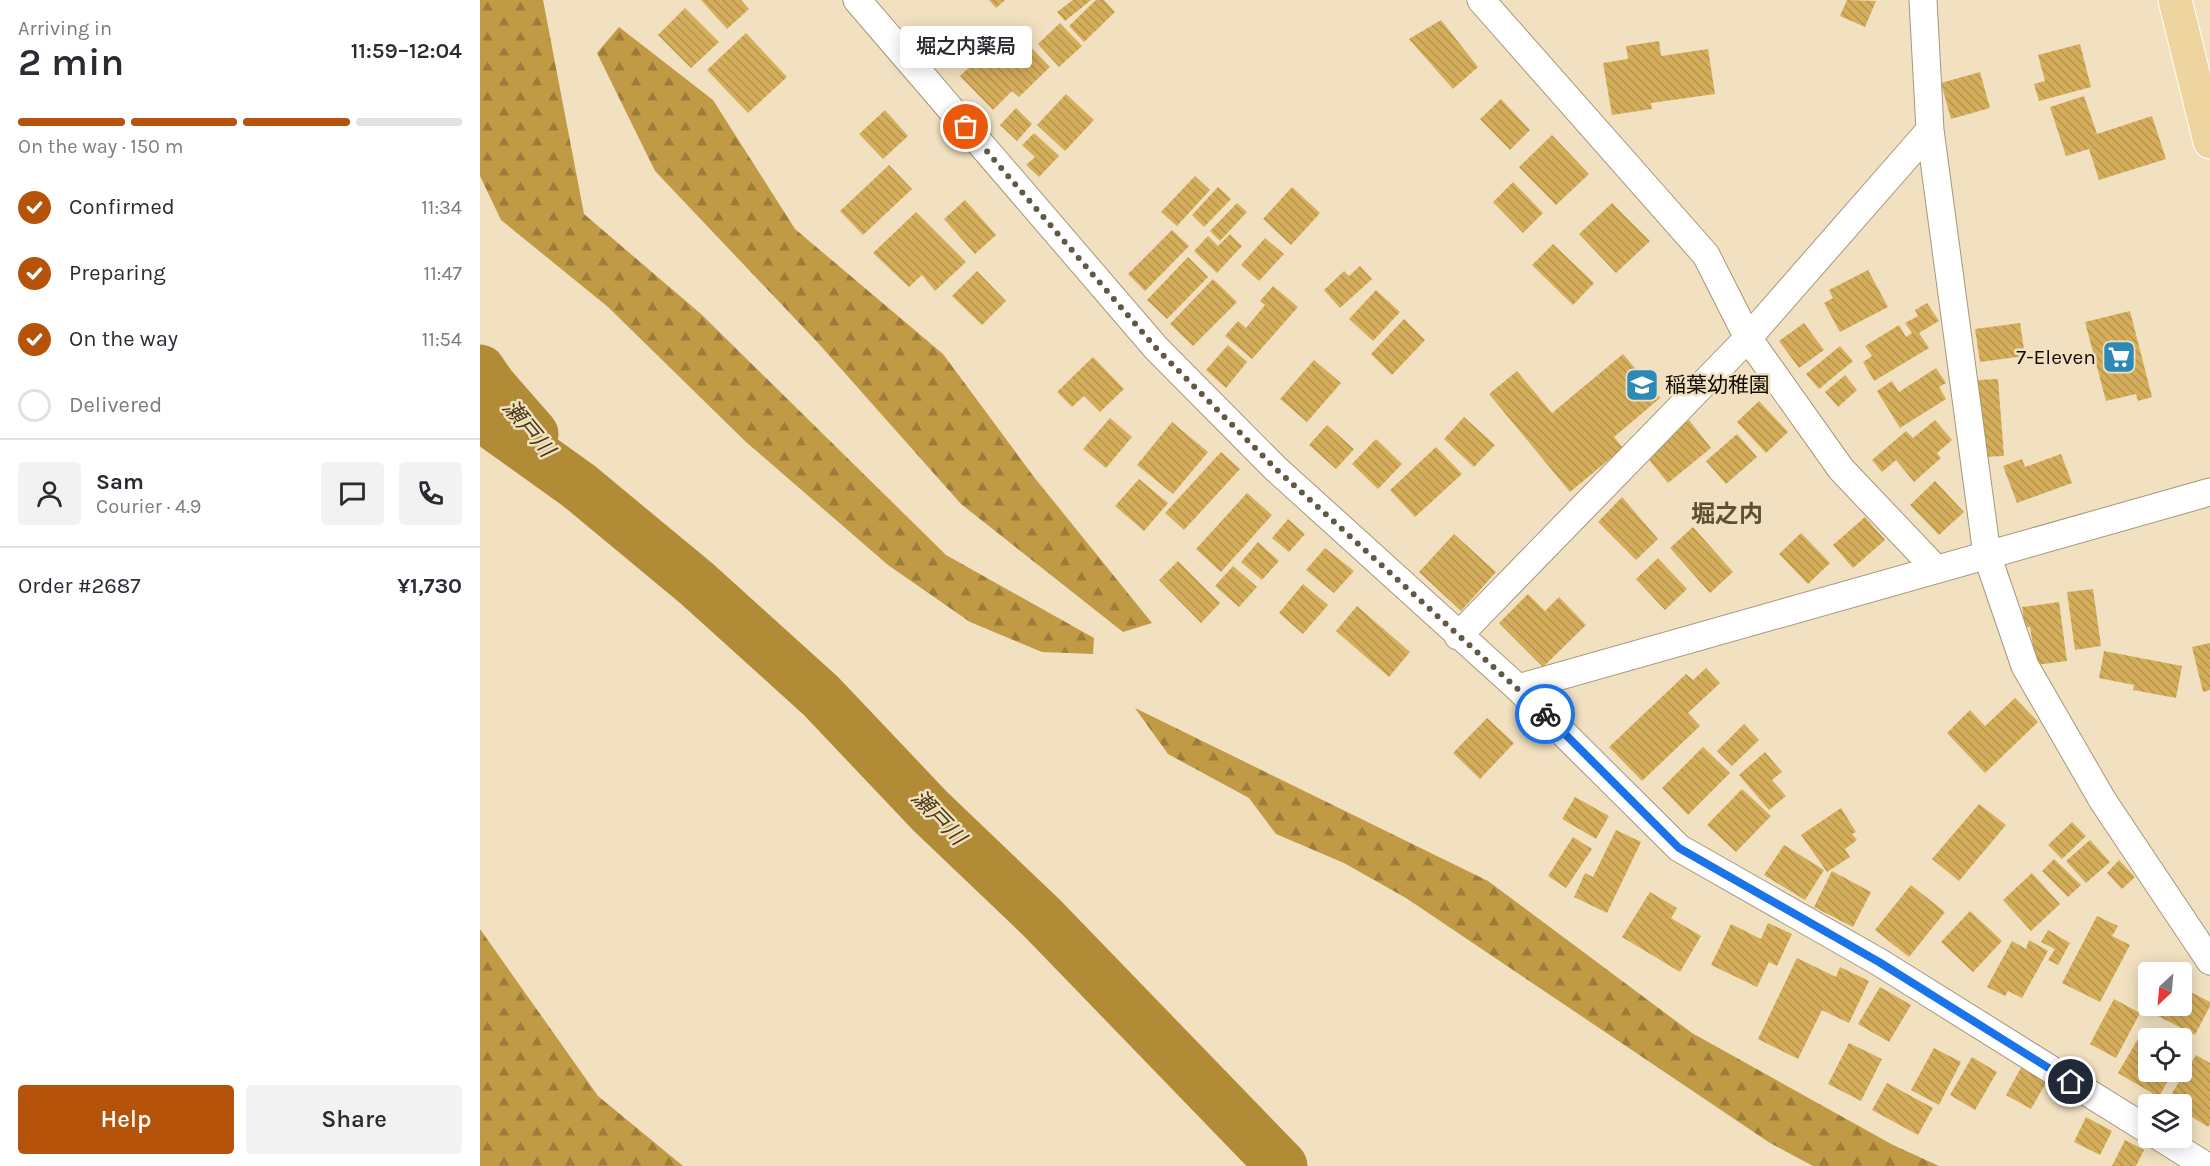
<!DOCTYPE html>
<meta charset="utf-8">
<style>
:root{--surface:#fff;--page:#f2f2f3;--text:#2b2b33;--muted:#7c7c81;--line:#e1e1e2;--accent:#b45309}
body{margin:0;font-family:Karla,"Noto Sans JP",sans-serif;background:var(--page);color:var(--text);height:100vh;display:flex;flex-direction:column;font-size:22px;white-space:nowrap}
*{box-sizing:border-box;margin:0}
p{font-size:20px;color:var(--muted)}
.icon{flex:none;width:33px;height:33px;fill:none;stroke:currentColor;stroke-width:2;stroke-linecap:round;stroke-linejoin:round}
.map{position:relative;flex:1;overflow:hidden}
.details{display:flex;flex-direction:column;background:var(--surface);width:480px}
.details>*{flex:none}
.needle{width:39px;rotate:206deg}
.buttons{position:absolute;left:1658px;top:962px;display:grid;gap:12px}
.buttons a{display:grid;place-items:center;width:54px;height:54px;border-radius:6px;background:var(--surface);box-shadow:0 3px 15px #0003;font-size:30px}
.pin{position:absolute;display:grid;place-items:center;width:51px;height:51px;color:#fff;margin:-26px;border:3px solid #fff;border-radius:50%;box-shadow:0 2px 6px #0007}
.courier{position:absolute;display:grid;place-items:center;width:60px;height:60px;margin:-30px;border:4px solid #1a73e8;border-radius:50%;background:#fff;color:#222;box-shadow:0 2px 8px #0007}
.bubble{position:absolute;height:42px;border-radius:6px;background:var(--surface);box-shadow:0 3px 15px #0003;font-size:20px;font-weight:600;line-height:42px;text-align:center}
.overview em{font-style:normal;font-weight:600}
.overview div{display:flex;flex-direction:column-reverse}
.overview{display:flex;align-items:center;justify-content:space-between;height:102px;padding:0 18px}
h1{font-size:39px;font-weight:600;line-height:45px}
.bar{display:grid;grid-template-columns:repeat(4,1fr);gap:9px 6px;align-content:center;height:72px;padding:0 18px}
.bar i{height:8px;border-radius:4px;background:var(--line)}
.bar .on{background:var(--accent)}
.bar p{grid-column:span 4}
.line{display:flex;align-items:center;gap:15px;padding:0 18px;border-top:2px solid var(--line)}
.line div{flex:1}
.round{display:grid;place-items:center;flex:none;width:63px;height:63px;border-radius:6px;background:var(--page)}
ol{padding:0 18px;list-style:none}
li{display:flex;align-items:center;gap:18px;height:66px}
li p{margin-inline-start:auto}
li .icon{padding:6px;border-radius:50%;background:var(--accent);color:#fff;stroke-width:4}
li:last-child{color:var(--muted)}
li i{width:33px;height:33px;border:3px solid var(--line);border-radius:50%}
.cta{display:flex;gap:12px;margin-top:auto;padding:12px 18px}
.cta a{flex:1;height:69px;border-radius:6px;background:var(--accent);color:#fff;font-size:24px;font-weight:600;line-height:69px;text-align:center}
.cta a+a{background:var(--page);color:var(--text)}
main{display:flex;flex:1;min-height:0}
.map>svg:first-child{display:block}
</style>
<main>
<section class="details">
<div class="overview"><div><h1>2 min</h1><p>Arriving in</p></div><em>11:59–12:04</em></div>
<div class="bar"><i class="on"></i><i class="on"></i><i class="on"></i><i></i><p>On the way · 150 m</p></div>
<ol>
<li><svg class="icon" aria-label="check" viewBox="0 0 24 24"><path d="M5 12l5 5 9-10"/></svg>Confirmed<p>11:34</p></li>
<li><svg class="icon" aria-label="check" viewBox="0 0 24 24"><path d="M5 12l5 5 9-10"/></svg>Preparing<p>11:47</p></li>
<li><svg class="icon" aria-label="check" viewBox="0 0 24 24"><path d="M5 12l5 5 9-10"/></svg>On the way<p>11:54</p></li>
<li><i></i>Delivered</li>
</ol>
<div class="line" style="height:108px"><a class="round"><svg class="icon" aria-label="person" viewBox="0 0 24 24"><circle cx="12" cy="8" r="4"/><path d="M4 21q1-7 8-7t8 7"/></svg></a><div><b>Sam</b><p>Courier · 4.9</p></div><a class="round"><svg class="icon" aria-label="chat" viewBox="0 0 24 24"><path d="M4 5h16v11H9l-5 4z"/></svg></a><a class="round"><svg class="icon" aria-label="phone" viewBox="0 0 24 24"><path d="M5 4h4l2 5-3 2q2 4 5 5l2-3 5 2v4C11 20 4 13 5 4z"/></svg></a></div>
<div class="line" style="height:78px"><div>Order #2687</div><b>¥1,730</b></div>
<div class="cta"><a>Help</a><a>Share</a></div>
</section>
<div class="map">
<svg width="1730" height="1166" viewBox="0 0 1730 1166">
<defs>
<pattern id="forest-firs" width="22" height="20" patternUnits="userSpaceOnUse" patternTransform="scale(1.5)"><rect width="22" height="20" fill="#c19a46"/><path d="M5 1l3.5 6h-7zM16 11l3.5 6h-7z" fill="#9c7c38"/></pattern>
<pattern id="building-back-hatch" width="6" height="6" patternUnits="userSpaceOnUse" patternTransform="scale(1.5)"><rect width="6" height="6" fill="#d5ae5b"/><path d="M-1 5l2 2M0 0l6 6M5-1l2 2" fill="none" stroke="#b6944e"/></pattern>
</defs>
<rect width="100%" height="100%" fill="#f1e1c1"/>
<path fill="url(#forest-firs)" d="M0,0H63L104,214L221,314L466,555L614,638L613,654L562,652L490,622L408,565L266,442L128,307L21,220L0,176Z
M139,27L233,100L315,229L463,354L554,477L672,623L643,632L481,504L339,344L175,171L117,53Z
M655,708L1008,881L1212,1033L1413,1145L1459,1166H1333L1290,1143L926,898L864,863L796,834L769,798L688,754Z
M0,929L118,1096L203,1166H0Z"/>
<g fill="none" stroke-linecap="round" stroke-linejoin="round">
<path stroke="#b18b36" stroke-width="51" d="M0,370L11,386L53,434
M0,415L99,486L216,583L341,696L450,811L562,918L802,1166"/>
</g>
<path fill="url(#building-back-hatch)" d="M221,0H261L269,9L247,29Z
M509,0H525L516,8Z
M593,0H611L585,21L577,12Z
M616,0H624L635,12L604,42L589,26Z
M1367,0L1396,1L1385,27L1360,16Z
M205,8L239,42L211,68L178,35Z
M961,20L998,67L973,89L929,39Z
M580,23L602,46L579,67L558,44Z
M531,27L570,67L539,97L532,91L513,110L480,76Z
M266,33L307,77L268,113L227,70Z
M1179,41L1181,56L1228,49L1235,94L1171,103L1172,109L1132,115L1123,63L1148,59L1146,46Z
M1600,44L1611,87L1559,101L1554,84L1565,81L1558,55Z
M1500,72L1510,108L1471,119L1461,83Z
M586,94L614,120L585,151L557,125Z
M1604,96L1617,134L1672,116L1686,159L1619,180L1609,149L1586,156L1570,107Z
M1021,99L1050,130L1030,150L1000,119Z
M536,108L552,124L537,141L520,125Z
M405,110L428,136L403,159L379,134Z
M554,133L579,156L559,177L546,165L555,157L542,145Z
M1072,135L1109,174L1076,205L1039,167Z
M409,165L432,189L383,235L360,211Z
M715,176L730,190L697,226L681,212Z
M1033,182L1063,213L1043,233L1013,202Z
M738,187L751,199L724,227L712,215Z
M812,187L840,213L811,245L783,219Z
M485,200L516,235L495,254L464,219Z
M757,203L767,212L740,241L730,231Z
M1132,203L1170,241L1136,273L1099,234Z
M436,212L486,262L455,291L442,275L429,287L393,253Z
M692,230L709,246L665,291L648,274Z
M750,234L762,246L737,273L714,251L728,236L738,246Z
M785,238L804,254L779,281L761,265Z
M1073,244L1114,283L1093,305L1052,265Z
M708,257L728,277L687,319L667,300Z
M880,266L892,279L860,308L844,290L864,271L869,276Z
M1388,270L1408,307L1360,332L1344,303L1353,298L1349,290Z
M497,271L526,301L502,325L472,296Z
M733,279L757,302L713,346L690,324Z
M793,286L818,307L772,359L745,336L758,321L766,328L785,305L780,301Z
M896,290L920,312L893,341L869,319Z
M1447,303L1459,321L1439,333L1449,348L1394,381L1383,362L1392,356L1385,346L1419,325L1426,337L1432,333L1425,323L1438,316L1435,310Z
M1650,311L1672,397L1658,401L1656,394L1626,401L1605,322Z
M924,319L945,340L912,375L891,354Z
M1324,323L1344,350L1319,368L1299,341Z
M1540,323L1545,356L1500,362L1495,329Z
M748,345L767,362L746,388L726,370Z
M1360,346L1373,361L1339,389L1326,374Z
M1143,354L1180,398L1134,437L1143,448L1090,492L1009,394L1037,371L1072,413Z
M613,357L644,389L620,412L604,396L592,407L577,392Z
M834,360L861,383L827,422L800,399Z
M1456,368L1466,383L1459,387L1466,399L1420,428L1397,391L1412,381L1419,392Z
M1365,375L1377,390L1358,407L1345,392Z
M1518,379L1524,456L1503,457L1498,380Z
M1279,401L1308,432L1286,453L1257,422Z
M984,417L1015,445L994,467L964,439Z
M630,418L652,437L626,468L603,449Z
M1209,420L1231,448L1188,483L1165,455Z
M1455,420L1472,440L1457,453L1461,458L1434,482L1416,460L1402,472L1392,460L1426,431L1433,438Z
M692,422L728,452L693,494L657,465Z
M847,425L874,449L856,469L829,445Z
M1257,434L1277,457L1246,484L1226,461Z
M896,439L922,464L898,489L872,464Z
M956,447L982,474L935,517L910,490Z
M741,452L760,469L704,530L685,513Z
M1581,454L1592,483L1537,503L1523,466L1542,459L1545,467Z
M659,479L688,503L664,531L635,506Z
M1455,481L1484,512L1459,535L1430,505Z
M767,493L792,515L741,572L716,549Z
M1142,497L1178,539L1156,560L1118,522Z
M1385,517L1405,540L1373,568L1353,545Z
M808,519L825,534L809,552L792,538Z
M1213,527L1253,572L1230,593L1190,548Z
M1321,533L1350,563L1328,584L1299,554Z
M974,534L1016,572L981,611L939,572Z
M778,542L799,561L782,580L761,562Z
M845,548L874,571L854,593L826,570Z
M1178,558L1207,589L1185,610L1156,579Z
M698,561L740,603L721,623L679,580Z
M753,566L777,587L759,607L735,586Z
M823,584L848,605L823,634L799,613Z
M1613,589L1621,646L1595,650L1587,592Z
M1048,594L1065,611L1079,597L1106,625L1063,667L1019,623Z
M1579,602L1587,661L1556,665L1550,627H1545L1542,607Z
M877,606L930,652L909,677L856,631Z
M1730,643V690L1723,692L1712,647Z
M1624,651L1702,666L1696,698L1653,690L1654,685L1619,678Z
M1226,668L1240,683L1208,713L1220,726L1162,781L1129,747L1206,674L1213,680Z
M1535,698L1558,722L1505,773L1467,733L1490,710L1505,726Z
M1007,718L1034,743L1000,779L973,753Z
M1264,724L1279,740L1252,766L1237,751Z
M1223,747L1250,773L1208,815L1182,788Z
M1285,752L1302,772L1292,780L1306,796L1289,810L1259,775Z
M1262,789L1291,816L1256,852L1227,825Z
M1095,797L1129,816L1116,839L1082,819Z
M1499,804L1526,825L1479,881L1452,859Z
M1361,808L1376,832L1372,834L1377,840L1365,849L1370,857L1347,872L1321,835Z
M1592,822L1606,836L1582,859L1568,845Z
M1136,830L1161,842L1127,913L1094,897L1105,873L1113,877Z
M1093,837L1112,849L1086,888L1068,876Z
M1610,840L1630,862L1606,883L1586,861Z
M1304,845L1344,870L1325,900L1284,875Z
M1574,859L1601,885L1588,897L1562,871Z
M1639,860L1655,877L1642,889L1627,873Z
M1352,871L1391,892L1373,927L1334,907Z
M1552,873L1580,904L1551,931L1523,900Z
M1431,885L1465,912L1429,957L1395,930Z
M1170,892L1197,908L1191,918L1221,936L1200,972L1142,937Z
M1490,911L1522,941L1493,972L1461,942Z
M1617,916L1638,926L1632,936L1650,945L1620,1002L1582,983Z
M1288,923L1312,934L1297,966L1289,962L1277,987L1231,965L1251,924L1281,939Z
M1568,930L1590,943L1578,965L1568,960L1575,949L1561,942Z
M1549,940L1568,951L1542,998L1528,991L1525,996L1507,987L1532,941L1546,949Z
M1317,958L1356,977L1360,967L1389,981L1369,1023L1342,1010L1318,1059L1278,1039Z
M1400,987L1431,1005L1409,1042L1378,1024Z
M1701,987L1730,1002V1006L1715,1035L1678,1016L1683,1005H1701Z
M1634,999L1660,1013L1636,1058L1610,1044Z
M1662,1032L1672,1038H1668V1071H1693L1679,1097L1638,1073Z
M1369,1043L1402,1059L1381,1101L1348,1084Z
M1454,1048L1481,1062L1459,1105L1431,1090Z
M1716,1055L1730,1063V1124L1728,1127L1701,1110V1104H1691L1687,1101Z
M1492,1057L1517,1072L1495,1110L1470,1095Z
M1542,1066L1567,1081L1551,1109L1526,1095Z
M1407,1083L1453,1108L1438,1135L1392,1110Z
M1606,1117L1632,1131L1620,1155L1594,1142Z
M1645,1140L1664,1150L1656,1166H1632Z"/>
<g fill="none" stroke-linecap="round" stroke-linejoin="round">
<defs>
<path id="street" d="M377,0L676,348L795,468L1038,688L1199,848L1399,962L1668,1130
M1001,0L1226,255L1268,338L1361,469L1456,569
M1443,0L1450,130L1507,555L1545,666L1623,801L1730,961
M978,636L1268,338L1450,130
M1038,688L1730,492
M1680,1137L1726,1166"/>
<path id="primary" d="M1695,0L1730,142"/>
</defs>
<use href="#street" stroke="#a69779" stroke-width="29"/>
<use href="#primary" stroke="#fff" stroke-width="35"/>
<use href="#street" stroke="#fff" stroke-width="27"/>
<use href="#primary" stroke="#eed5a0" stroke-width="33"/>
</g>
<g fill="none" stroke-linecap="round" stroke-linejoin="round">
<path stroke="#615846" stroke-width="6" stroke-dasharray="0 10.8" d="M486,127L676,348L795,468L1065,714"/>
<path stroke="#1a73e8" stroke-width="8" d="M1065,714L1199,848L1399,962L1591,1082"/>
</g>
<defs>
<symbol id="supermarket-square" viewBox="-11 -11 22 22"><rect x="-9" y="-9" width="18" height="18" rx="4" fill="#2d89b6" stroke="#f1e1c1"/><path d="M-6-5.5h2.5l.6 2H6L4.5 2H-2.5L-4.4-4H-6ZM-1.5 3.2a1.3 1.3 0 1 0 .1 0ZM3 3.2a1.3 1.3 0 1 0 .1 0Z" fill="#fff"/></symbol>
<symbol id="school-square" viewBox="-11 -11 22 22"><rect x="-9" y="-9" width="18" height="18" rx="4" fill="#2d89b6" stroke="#f1e1c1"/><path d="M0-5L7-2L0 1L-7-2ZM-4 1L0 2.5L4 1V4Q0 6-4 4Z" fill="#fff"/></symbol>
</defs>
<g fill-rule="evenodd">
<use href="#supermarket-square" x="1620" y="338" width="38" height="38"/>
<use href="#school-square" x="1143" y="366" width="38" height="38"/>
</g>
<g text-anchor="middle" stroke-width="5" stroke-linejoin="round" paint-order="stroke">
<g font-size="21" fill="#130e04" stroke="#f1e1c1" text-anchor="end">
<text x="1616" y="364">7-Eleven</text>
<text x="1185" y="392" text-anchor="start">稲葉幼稚園</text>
</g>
<g font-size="22" font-style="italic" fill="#493814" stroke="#f1e1c1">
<text transform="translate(49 428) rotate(50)" y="8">瀬戸川</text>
<text transform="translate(459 817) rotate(46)" y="8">瀬戸川</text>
</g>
<g font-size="24" font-weight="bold" fill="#5e5035" stroke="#f1e1c1">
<text x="1247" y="522">堀之内</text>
</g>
</g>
</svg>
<div class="buttons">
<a><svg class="needle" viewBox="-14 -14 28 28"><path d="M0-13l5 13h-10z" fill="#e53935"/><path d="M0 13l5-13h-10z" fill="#7c7c81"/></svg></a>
<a><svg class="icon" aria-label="locate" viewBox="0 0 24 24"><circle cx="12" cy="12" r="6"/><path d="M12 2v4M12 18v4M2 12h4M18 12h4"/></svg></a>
<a><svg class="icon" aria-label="layers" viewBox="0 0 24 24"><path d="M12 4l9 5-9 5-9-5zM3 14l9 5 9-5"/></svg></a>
</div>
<div class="pin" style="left:486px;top:127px;background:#ea580c"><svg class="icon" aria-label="bag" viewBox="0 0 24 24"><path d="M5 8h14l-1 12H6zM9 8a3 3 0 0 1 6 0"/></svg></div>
<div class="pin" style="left:1591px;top:1082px;background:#1f2937"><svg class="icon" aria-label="home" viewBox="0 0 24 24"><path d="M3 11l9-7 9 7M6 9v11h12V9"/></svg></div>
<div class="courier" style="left:1065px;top:714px"><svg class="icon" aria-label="bike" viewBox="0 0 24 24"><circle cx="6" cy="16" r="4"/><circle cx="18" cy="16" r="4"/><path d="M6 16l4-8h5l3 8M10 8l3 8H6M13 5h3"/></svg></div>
<div class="bubble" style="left:420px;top:26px;width:132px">堀之内薬局</div>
</div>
</main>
